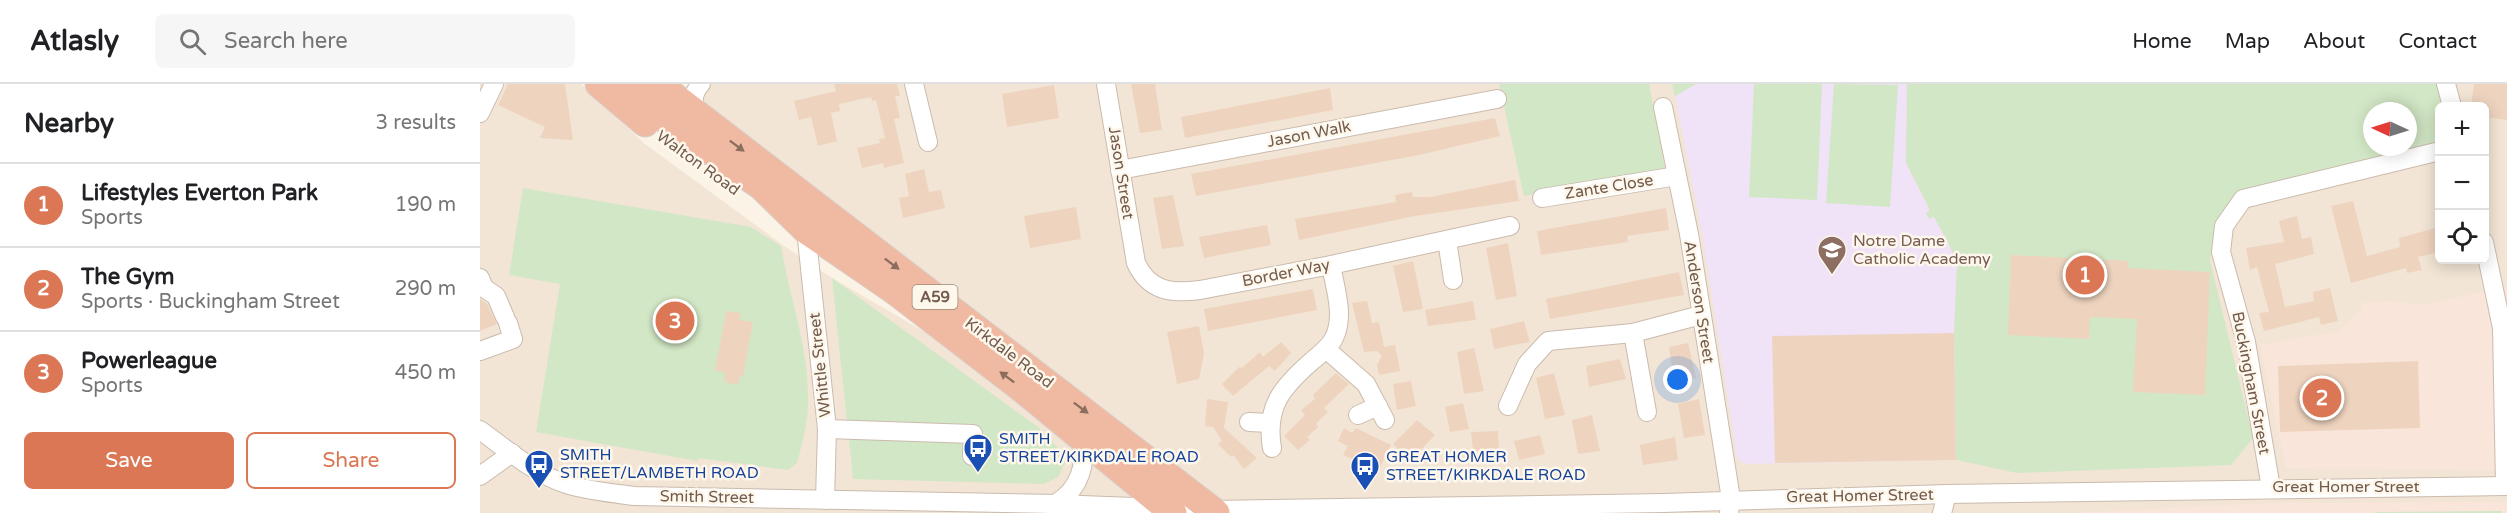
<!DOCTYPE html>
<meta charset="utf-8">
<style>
:root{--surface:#fff;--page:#f6f6f6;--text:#202124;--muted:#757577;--line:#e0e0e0;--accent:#db7754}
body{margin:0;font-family:"Varela Round",sans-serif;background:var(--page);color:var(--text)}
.controls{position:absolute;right:18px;top:18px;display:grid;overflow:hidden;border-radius:9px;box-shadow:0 3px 15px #0003}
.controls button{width:54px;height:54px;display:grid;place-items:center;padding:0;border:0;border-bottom:2px solid var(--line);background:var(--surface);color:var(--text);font:30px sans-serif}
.compass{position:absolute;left:1883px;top:18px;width:54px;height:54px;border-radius:50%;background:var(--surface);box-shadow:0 3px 15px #0003;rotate:274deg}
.you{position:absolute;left:1198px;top:296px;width:21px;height:21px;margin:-15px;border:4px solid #fff;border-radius:50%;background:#1a73e8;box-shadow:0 0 0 9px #1a73e833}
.badge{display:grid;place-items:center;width:39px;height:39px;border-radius:50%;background:var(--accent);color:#fff;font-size:20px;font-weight:700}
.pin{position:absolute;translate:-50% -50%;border:3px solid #fff;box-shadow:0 2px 6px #0006}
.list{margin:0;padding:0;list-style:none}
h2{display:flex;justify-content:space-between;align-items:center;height:78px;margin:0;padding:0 24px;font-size:26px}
h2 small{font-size:20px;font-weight:400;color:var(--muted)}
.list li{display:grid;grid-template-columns:39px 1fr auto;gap:18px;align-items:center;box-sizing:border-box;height:84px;padding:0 24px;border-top:2px solid var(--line)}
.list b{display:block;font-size:22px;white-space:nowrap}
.list p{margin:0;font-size:20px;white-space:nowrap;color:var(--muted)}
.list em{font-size:20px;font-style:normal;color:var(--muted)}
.actions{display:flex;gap:12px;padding:18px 24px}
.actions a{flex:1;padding:14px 0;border:2px solid var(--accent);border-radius:9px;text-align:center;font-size:21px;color:var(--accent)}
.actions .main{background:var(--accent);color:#fff}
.icon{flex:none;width:33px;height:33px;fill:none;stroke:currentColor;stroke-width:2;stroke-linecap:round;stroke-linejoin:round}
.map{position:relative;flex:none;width:2027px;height:429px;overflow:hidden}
header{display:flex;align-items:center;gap:36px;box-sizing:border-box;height:84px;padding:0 30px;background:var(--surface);border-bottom:2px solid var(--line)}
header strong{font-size:28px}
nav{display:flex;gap:33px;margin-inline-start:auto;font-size:21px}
.search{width:420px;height:54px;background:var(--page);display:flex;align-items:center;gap:15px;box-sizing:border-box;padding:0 21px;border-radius:9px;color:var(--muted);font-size:22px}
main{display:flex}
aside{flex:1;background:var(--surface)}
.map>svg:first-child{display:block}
</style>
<header>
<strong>Atlasly</strong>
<div class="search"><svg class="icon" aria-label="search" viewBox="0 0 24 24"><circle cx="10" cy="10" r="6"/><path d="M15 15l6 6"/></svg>Search here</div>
<nav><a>Home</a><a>Map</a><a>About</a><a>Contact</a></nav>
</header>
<main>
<aside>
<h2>Nearby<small>3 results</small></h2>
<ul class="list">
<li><span class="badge">1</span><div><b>Lifestyles Everton Park</b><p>Sports</p></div><em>190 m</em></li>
<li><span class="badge">2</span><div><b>The Gym</b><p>Sports · Buckingham Street</p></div><em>290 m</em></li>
<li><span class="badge">3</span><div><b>Powerleague</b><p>Sports</p></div><em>450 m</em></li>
</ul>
<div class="actions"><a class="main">Save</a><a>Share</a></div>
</aside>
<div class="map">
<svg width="2027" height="429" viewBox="0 0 2027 429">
<rect width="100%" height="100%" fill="#fbf3e6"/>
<!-- residential -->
<g fill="#f2e5d5" fill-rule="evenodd">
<path d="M0,0H101L165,60L304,162L352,194L541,304L693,429H0Z"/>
<path d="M210,0H2027V429H736L222,20ZM1960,22H2004V176H1960ZM1892,27H1928V63H1892Z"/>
</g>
<!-- commercial -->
<g fill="#fae5da">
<path d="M2027,202V386L1806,384L1780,261L1859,247L1880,227L1882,219L1910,217L1945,221Z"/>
<path d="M2027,418V429H1594L1791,419Z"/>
</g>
<!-- education -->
<path fill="#f0e2f7" d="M1216,0H1427L1426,79L1450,127L1446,129L1454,133L1468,158L1477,182L1474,249L1476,376L1271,380L1262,379L1257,374L1222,149L1195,12Z"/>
<!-- green -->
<g fill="#d2e7c5" fill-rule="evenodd">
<path d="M1019,0H1169L1185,85L1044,112Z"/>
<path d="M1192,0H1216L1195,12Z"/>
<path d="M1274,0H1342L1337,116L1269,113Z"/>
<path d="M1354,0L1418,1L1410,123L1346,119Z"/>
<path d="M1427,0H1962L1969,22H1960L1959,63L1760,114L1734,143L1730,177L1773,354L1751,381L1537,389L1476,376L1474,249L1477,182L1468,158L1454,133L1449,135L1446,129L1450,126L1426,79ZM1892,27H1928V63H1892Z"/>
<path d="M43,104L271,143L301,162C309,211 328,262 328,311C329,334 323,357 317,379L308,386L219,374L217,377L56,348L80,200L29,191Z"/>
<path d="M352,194L558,343L579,365L585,379L578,393L564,400L373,395Z"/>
<path d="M2022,427V429H1895V428Z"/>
</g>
<!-- building -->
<g fill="#eed4bf">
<path d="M28,0H85L93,56L60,54L65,43L18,21Z"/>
<path d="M354,0H417L420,12H415L420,34L414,35L424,79L404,84L403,79L382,84L377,64L400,59L399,55L405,54L396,16L392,17L391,13L359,20L360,27L351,29L357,57L338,62L331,33L319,36L314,17L356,7Z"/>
<path d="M651,0H675L682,46L660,49Z"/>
<path d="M1994,0H2027V36L2004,33V22H1991Z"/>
<path d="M574,1L579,34L527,43L522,10Z"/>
<path d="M850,4L853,26L705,54L701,33Z"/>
<path d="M1015,34L1020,52L939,71L716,112L711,90Z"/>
<path d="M444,85L449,108L461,106L465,124L423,134L419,114L429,112L425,90Z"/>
<path d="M1035,96L1039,117L935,132L819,156L815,135L916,118L915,111L932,108L933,113H950Z"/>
<path d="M693,111L704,162L682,165L673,114Z"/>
<path d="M1873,117L1887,172L1920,163L1919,154L1959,143V168L1938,173L1942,186L1927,189L1926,184L1871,199L1851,122Z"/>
<path d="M596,123L601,155L550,164L544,132Z"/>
<path d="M1186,124L1189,146L1147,152L1148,158L1061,171L1057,147Z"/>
<path d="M1817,132L1822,155L1831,153L1834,170L1795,180L1805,223L1834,217L1833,208L1850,204L1858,237L1841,241L1839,233L1784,247L1779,229L1789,228L1777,183L1770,186L1766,164L1804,158L1799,137Z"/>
<path d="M787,141L791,161L724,174L719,153Z"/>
<path d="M1028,159L1037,212L1016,216L1006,164Z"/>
<path d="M1531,171L1648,177V184L1730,188L1725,311L1653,308L1657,235L1610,233L1609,255L1528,251Z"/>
<path d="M933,177L943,225L923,228L913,182Z"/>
<path d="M1199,188L1204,211L1070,235L1066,215Z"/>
<path d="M833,205L837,226L728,247L724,225Z"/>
<path d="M0,215L7,220L17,240L0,247Z"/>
<path d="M887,217L892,239L899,238L904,263L915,261L920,287L899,291L897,281L902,272L897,267L884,268L872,219Z"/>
<path d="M993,217L996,236L948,242L945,226Z"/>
<path d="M246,227L261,229L260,236L273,238L263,292H260L258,301L244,298L245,288L235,287Z"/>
<path d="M1044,237L1050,258L1014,265L1010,245Z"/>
<path d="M719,242L724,270L719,295L697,300L687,248Z"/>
<path d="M1474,249L1476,376L1295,379L1292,252Z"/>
<path d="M801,258L811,269L795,287L789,282L753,312L742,300L759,283L762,284L780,268L783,273Z"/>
<path d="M1208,259L1216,294L1194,297L1189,263Z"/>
<path d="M994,264L1004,307L984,310L977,268Z"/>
<path d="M1140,275L1146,295L1109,303L1106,282Z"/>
<path d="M1938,277L1940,344L1800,348L1798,282Z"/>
<path d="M856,289L869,300L844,324L848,328L836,339L838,343L827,353L830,356L818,366L804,352L825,331L821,326L835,315L833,311Z"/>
<path d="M1074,289L1085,331L1065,335L1056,294Z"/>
<path d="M931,297L936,322L917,326L913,300Z"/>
<path d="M727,315L748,318L744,344L777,374L764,385L753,371L751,373L738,360L742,357L733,343L725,342Z"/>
<path d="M1219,315L1225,351L1204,354L1198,320Z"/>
<path d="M983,319L989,345L970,348L965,323Z"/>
<path d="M1112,331L1120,367L1098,370L1092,336Z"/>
<path d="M937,336L955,351L931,376L913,360Z"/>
<path d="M864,344L872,349L876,344L911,361L900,383L886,375L883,380L863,371L868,362L858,357Z"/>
<path d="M1018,347L1019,366L993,367L991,348Z"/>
<path d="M1060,351L1065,370L1039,376L1034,357Z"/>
<path d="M1195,353L1198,376L1163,381L1160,361Z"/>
</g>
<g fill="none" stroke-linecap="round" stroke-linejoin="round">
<!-- minor casing -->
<g stroke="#cbbbad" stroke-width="20">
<g id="minor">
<path d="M434,0L448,58"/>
<path d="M626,0L656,179C669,207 691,210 720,206L851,181L1030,142"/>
<path d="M1966,0L1972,22"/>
<path d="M1183,23L1209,150L1251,415L1249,429"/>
<path d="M0,29L14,0"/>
<path d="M218,33C213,21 211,10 221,0"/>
<path d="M640,86L1017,15"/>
<path d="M1062,114L1197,92"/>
<path d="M326,146L347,345L345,416"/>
<path d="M967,156L973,196"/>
<path d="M2004,158L2022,244L2025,402"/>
<path d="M0,194L4,204L16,212L25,233"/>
<path d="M1153,249L1167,328"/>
<path d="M846,265L886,300L905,336"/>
<path d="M0,267L33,255L28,239"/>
<path d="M1028,322L1047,280L1068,257L1153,249L1221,231"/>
<path d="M878,331L898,322"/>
<path d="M769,338L790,339"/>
<path d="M347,345L493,350L492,372"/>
<path d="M0,346C26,365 55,390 86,400C108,407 132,409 155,412L575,420L733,426L1184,419L1467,410L2027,402"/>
<path d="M792,364C785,323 802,303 832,277C839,271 850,263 854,254C865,232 855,204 851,181"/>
<path d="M0,392L32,369"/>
<path d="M1791,404L1766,258L1741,168L1744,142L1763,115L1960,67"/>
<path d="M575,424V420C599,406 610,378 598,352"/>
<path d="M1462,429L1467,410"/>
</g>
</g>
<!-- highway casing -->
<g stroke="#d8d1cd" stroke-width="29">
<g id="highway">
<path d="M119,0L165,39"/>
<path d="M149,0L183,34L281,102L326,146L415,207L541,304L693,429"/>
<path d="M178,0L736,429"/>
</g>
</g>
<!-- minor -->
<use href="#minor" stroke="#fff" stroke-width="18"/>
<!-- highway -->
<use href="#highway" stroke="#f0b9a1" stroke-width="27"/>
</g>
<!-- one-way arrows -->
<defs><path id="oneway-solid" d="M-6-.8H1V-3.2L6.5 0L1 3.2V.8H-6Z" transform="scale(1.5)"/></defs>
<g fill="#8b6e5e">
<use href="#oneway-solid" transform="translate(257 62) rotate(37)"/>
<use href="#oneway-solid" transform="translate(412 180) rotate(37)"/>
<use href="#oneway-solid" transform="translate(527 293) rotate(-143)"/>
<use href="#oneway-solid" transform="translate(601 324) rotate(37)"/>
</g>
<!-- icons -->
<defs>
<g id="school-pin" transform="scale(1.5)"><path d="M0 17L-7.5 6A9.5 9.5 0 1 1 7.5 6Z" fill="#8d6e63" stroke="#fef7ec"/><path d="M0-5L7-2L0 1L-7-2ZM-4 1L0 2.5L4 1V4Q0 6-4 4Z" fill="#fff"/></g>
<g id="bus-pin" transform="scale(1.5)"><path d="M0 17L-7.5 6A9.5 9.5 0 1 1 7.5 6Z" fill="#1a4fb4" stroke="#fef7ec"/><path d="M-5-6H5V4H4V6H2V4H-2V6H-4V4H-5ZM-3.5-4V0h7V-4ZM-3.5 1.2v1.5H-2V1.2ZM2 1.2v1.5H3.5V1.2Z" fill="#fff"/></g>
</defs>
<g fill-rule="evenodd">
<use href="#school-pin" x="1352" y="166"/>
<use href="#bus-pin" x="498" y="364"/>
<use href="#bus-pin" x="59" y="380"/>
<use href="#bus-pin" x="885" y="382"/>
</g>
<g text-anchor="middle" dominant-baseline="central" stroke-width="5" stroke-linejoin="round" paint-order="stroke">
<!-- shield labels -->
<rect fill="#fef7ec" stroke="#9c8a7d" stroke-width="1.5" x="432.5" y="201" width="45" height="24" rx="4.5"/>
<g font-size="15" font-weight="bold" fill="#725b4d">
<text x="455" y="213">A59</text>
</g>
<!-- street labels -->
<g font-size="16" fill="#725b4d" stroke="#fef7ec">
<text transform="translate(829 50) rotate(-11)">Jason Walk</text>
<text transform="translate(218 79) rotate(36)">Walton Road</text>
<text transform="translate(641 89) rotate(81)">Jason Street</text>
<text transform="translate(1129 103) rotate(-9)">Zante Close</text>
<text transform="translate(806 189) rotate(-11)">Border Way</text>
<text transform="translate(1219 218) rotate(81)">Anderson Street</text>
<text transform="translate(529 269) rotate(37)">Kirkdale Road</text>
<text transform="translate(340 281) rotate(-96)">Whittle Street</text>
<text transform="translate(1771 299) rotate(79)">Buckingham Street</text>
<text x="1866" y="403">Great Homer Street</text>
<text transform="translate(1380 412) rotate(-1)">Great Homer Street</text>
<text transform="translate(227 413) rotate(1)">Smith Street</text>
</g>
<!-- education labels -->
<g font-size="16" fill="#785e54" stroke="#fef7ec" text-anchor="start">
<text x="1373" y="157">Notre Dame<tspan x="1373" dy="18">Catholic Academy</tspan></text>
</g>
<!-- transit labels -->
<g font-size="16" fill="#164399" stroke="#fef7ec" text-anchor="start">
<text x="519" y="355">SMITH<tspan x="519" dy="18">STREET/KIRKDALE ROAD</tspan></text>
<text x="80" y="371">SMITH<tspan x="80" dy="18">STREET/LAMBETH ROAD</tspan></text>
<text x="906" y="373">GREAT HOMER<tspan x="906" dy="18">STREET/KIRKDALE ROAD</tspan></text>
</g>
</g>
</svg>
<div class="controls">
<button>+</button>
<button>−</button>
<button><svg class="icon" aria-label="locate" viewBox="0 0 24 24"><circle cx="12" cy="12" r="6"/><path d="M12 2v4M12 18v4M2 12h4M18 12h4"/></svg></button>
</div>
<svg class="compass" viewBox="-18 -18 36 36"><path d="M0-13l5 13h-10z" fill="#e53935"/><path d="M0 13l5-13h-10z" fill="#757577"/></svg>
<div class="you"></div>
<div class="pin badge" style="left:1605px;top:191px">1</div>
<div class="pin badge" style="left:1842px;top:314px">2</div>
<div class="pin badge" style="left:195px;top:237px">3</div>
</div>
</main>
